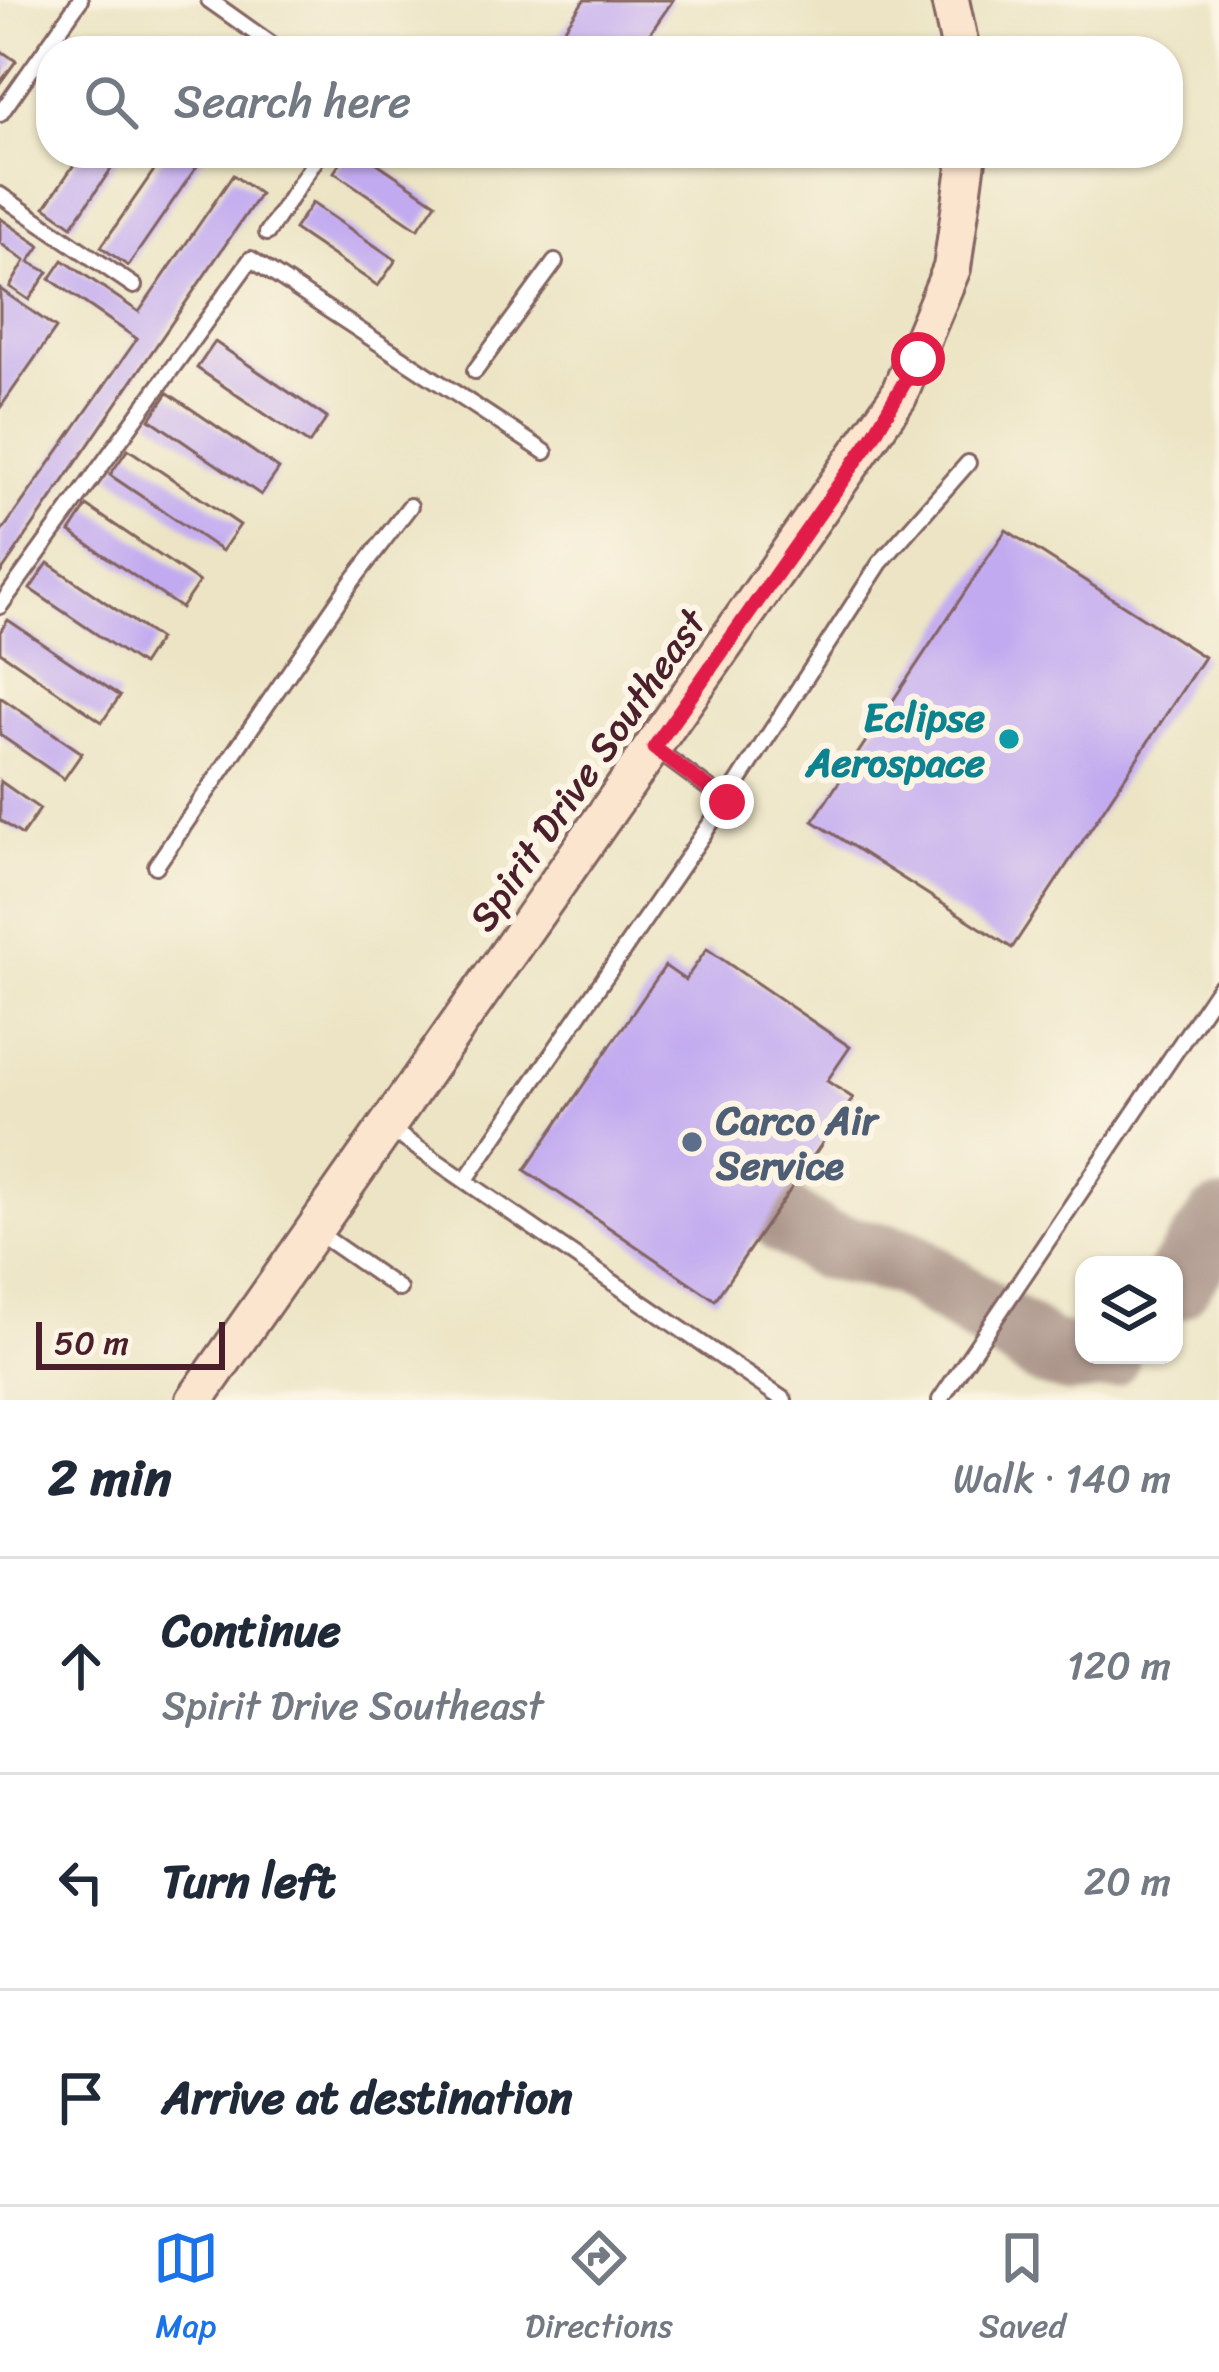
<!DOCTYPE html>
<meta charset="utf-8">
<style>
:root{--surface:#fff;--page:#f2f2f3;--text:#1f2937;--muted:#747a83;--line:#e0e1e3;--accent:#1a73e8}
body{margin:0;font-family:Sriracha,sans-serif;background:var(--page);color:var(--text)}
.controls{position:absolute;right:36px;bottom:36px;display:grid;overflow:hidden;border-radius:24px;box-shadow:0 3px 9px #0004}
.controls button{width:108px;height:108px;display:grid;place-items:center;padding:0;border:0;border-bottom:3px solid var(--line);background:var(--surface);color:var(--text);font:60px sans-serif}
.scale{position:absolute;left:36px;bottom:30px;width:189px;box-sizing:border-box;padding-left:12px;border:6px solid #4a1f2b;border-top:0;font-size:33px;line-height:42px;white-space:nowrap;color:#4a1f2b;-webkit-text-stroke:9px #fcf5e5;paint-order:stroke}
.stop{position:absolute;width:36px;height:36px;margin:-27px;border:9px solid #e11d48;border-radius:50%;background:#fff}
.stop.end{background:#e11d48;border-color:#fff;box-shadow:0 3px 12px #0008}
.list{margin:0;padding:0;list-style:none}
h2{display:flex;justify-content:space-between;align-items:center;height:156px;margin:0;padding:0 48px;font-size:51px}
h2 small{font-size:39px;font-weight:400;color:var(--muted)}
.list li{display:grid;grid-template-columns:78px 1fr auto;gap:36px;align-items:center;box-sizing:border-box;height:216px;padding:0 48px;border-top:3px solid var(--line)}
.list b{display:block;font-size:45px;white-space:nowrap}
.list p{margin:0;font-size:39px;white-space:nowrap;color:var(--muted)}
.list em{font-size:39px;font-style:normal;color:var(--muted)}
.icon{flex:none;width:66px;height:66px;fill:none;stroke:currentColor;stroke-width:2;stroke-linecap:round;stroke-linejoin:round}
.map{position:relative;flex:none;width:1219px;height:1400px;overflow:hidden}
.search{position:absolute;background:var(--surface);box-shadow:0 3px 9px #0004;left:36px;right:36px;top:36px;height:132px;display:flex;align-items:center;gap:30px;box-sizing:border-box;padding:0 42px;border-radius:48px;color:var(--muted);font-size:45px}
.sheet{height:804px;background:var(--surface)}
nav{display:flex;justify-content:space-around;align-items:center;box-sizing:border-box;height:168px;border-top:3px solid var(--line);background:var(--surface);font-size:33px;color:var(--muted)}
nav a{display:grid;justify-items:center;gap:6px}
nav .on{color:var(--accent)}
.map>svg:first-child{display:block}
</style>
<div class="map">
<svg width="1219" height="1400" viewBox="0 0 1219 1400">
<rect width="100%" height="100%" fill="#fcf5e5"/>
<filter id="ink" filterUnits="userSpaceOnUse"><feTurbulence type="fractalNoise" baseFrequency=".00833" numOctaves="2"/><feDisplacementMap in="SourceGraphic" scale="24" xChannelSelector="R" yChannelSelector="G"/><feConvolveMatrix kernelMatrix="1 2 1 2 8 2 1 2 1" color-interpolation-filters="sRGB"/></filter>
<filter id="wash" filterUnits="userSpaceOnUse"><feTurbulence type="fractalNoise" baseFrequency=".004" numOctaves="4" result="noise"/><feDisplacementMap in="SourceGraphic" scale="48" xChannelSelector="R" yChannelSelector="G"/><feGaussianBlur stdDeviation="2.7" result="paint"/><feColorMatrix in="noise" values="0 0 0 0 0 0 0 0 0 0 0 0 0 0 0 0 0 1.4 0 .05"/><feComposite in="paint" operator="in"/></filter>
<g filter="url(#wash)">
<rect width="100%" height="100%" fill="#ece4c4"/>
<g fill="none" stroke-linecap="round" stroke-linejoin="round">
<!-- taxiway -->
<g stroke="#9b8278" stroke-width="69">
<path d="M788,1222L824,1245L904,1262L1046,1353L1070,1359L1106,1355"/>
<path d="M1174,1286L1219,1223"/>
</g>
</g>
<g id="blocks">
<!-- building -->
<g fill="#c2aaf0">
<path d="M584,0H673L638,51H564L554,44Z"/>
<path d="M0,50L16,61L0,83Z"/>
<path d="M82,153H122L72,226L45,207Z"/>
<path d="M166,153H206L128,266L101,247Z"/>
<path d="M347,153H362L436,203L418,229L334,172Z"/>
<path d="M233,175L260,194L0,574V534L137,339L50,279L63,260L139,312Z"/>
<path d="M312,203L396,260L378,286L294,229Z"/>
<path d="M0,218L40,246L29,262L48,272L29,300L10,287L25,261L0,243Z"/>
<path d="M0,289L56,328L0,408Z"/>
<path d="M215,342L327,418L309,444L197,368Z"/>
<path d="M168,393L279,469L261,495L150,419Z"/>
<path d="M128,449L240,525L222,551L110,475Z"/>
<path d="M87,506L199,582L181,608L70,532Z"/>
<path d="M1006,530L1204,657L1012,948L813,821Z"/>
<path d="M48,563L159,639L142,665L30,589Z"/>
<path d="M8,620L120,696L102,722L0,652V632Z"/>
<path d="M0,697L82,753L64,779L0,735Z"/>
<path d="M0,781L40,809L22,835L0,820Z"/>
<path d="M707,949L850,1047L827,1081L853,1098L715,1300L525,1170L665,966L685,980Z"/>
</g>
</g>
</g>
<g filter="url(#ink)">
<use href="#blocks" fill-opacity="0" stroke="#836461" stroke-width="3"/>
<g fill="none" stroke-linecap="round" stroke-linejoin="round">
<!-- lane casing -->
<g stroke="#836461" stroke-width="20">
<g id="lane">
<path d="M209,0L281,51"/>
<path d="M0,114L80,0"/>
<path d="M0,195L134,286"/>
<path d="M267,233L320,153"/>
<path d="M475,371L555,262"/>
<path d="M0,606L251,259L545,452"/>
<path d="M654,748L726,801"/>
<path d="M156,866L350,584L410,506"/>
<path d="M387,1127L784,1400"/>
<path d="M467,1178L726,801L880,563L968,463"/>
<path d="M314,1230L399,1289"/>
<path d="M940,1400L1219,987"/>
</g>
</g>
<!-- secondary casing -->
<g stroke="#836461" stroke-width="42">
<g id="secondary">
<path d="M950,0L961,51"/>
<path d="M195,1400L898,397L952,268L968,153"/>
</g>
</g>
<!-- lane -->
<use href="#lane" stroke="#fff" stroke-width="14"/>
<!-- secondary -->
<use href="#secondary" stroke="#fbe5cf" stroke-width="36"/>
</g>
</g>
<g fill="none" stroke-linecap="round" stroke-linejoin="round" filter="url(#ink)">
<!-- route -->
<path stroke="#e11d48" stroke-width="15" d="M727,802L654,748L872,438L918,359"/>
</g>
<!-- markers -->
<circle fill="#0f9aa8" stroke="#fcf5e5" stroke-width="4.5" cx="1009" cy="739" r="12"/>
<circle fill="#5c6f8a" stroke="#fcf5e5" stroke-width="4.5" cx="692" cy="1142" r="12"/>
<g text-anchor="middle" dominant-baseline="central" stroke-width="12" stroke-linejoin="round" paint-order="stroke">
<!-- culture labels -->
<g font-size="39" font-weight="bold" fill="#0d838f" stroke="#fcf5e5" text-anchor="end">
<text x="985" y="717">Eclipse<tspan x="985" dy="45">Aerospace</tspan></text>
</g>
<!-- street labels -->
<g font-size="39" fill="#4a1f2b" stroke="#fcf5e5">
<text transform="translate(587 770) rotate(-55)">Spirit Drive Southeast</text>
</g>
<!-- service labels -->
<g font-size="39" font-weight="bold" fill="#4e5e75" stroke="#fcf5e5" text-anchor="start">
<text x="716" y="1120">Carco Air<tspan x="716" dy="45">Service</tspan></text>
</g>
</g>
</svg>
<div class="controls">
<button><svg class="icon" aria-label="layers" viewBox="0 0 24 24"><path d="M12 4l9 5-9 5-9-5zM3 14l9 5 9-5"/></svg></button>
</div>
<div class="scale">50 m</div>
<div class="stop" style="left:918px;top:359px"></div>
<div class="stop end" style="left:727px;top:802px"></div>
<div class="search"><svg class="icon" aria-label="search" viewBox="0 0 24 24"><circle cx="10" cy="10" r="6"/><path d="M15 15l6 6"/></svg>Search here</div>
</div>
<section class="sheet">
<h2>2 min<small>Walk · 140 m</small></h2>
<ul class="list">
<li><svg class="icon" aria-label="ahead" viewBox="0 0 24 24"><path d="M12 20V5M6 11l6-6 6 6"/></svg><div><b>Continue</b><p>Spirit Drive Southeast</p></div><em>120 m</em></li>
<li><svg class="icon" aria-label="left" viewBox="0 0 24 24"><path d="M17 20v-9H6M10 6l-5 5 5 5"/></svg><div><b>Turn left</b></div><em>20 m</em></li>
<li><svg class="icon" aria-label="arrive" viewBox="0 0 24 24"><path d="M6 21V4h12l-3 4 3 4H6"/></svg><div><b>Arrive at destination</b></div></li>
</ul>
</section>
<nav>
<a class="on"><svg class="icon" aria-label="map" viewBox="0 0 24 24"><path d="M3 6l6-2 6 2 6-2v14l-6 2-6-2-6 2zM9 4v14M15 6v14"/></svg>Map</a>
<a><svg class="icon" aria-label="directions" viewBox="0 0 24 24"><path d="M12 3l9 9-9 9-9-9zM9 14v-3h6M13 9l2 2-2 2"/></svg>Directions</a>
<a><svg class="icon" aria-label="saved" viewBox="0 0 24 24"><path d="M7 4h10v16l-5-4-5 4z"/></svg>Saved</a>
</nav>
